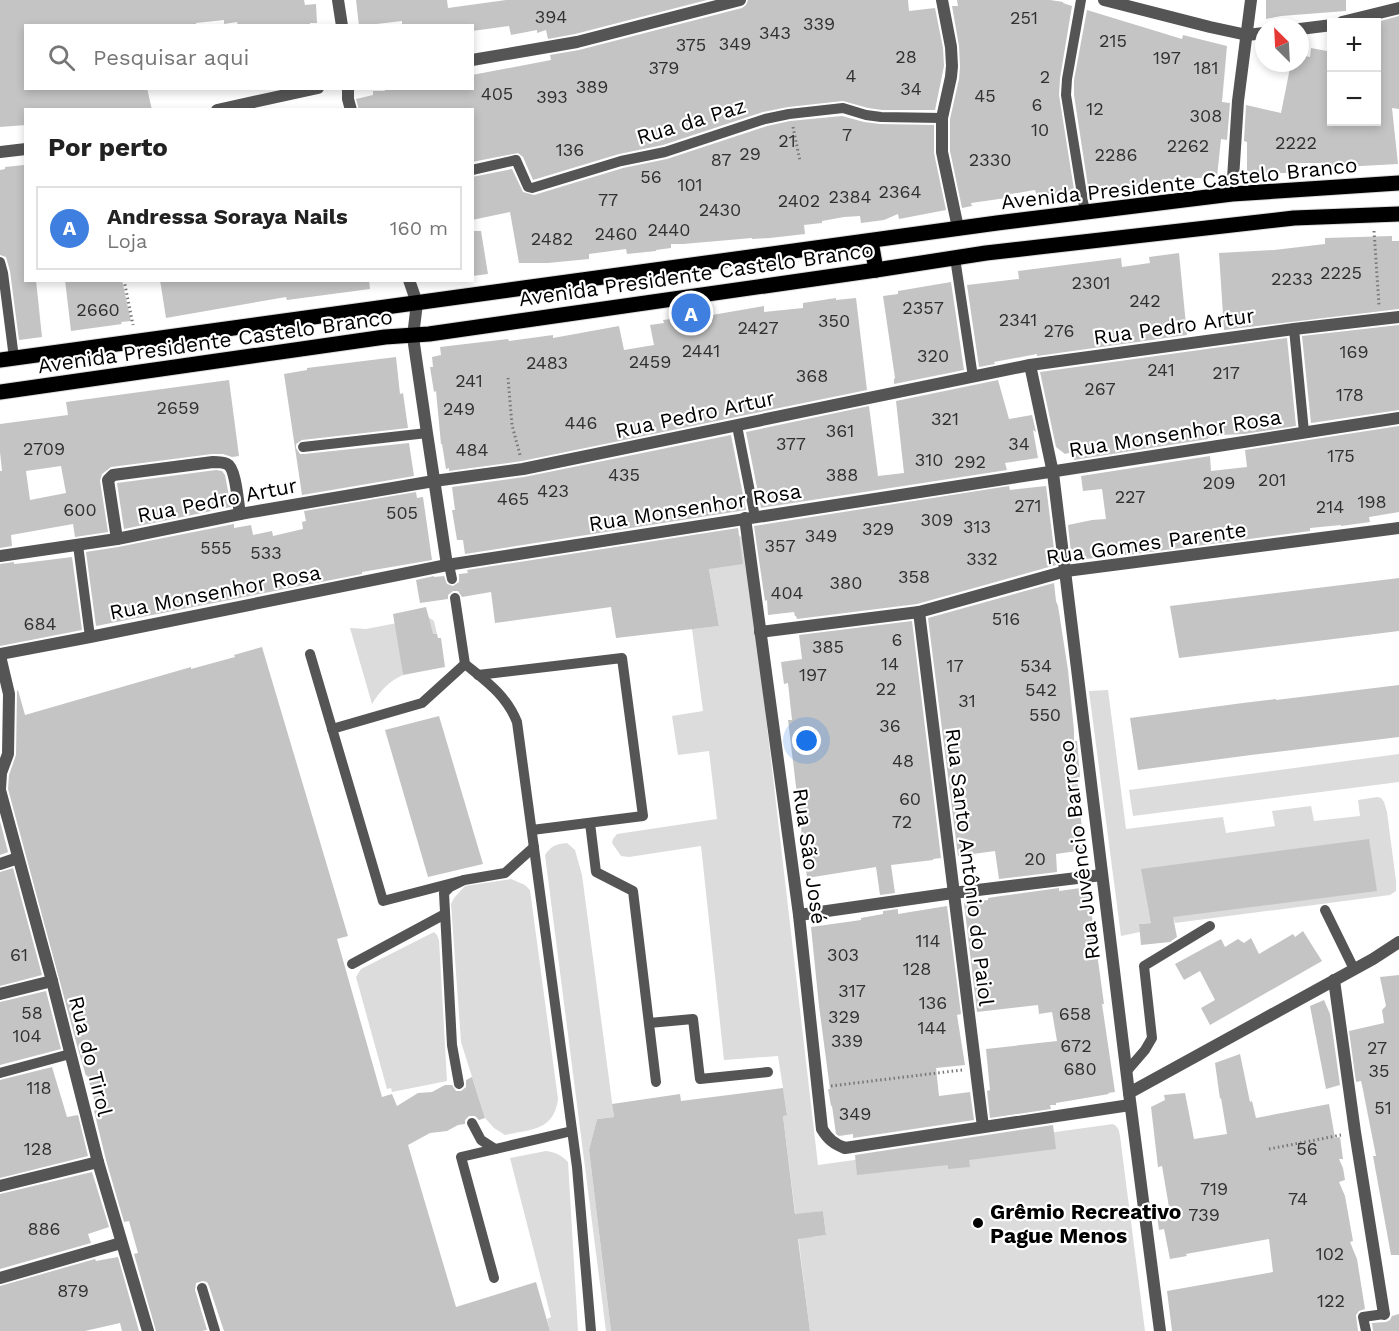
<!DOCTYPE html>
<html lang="pt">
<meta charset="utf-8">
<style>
:root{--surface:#fff;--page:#f6f6f6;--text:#222;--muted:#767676;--line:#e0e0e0;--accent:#b45309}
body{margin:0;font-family:"Work Sans",sans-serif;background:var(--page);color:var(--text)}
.controls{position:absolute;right:18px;top:18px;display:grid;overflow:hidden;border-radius:0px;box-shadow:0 3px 9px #0003}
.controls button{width:54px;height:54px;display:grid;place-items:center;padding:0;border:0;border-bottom:2px solid var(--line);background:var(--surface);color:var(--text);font:30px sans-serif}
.compass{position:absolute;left:1255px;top:18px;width:54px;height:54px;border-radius:50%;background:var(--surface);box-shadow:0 3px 9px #0003;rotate:336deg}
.you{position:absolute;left:807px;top:741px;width:21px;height:21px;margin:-15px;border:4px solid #fff;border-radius:50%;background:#1a73e8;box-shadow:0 0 0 9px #1a73e833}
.badge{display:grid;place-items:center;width:39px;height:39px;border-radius:50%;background:var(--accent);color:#fff;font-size:20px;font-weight:700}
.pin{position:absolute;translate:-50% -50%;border:3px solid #fff;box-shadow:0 2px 6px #0006}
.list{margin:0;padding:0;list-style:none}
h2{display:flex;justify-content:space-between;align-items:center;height:78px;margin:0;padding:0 24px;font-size:26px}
h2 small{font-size:20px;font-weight:400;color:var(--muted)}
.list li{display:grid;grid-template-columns:39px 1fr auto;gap:18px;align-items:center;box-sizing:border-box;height:84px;margin:0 12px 12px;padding:0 12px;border:2px solid var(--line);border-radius:0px}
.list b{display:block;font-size:22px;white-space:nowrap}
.list p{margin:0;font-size:20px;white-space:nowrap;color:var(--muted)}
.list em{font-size:20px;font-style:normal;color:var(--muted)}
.icon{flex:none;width:33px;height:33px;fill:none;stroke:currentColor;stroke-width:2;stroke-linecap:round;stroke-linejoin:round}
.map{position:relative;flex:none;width:1399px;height:1331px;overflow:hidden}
.search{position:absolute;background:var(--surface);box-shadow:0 3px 9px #0003;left:24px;top:24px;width:450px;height:66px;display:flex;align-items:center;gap:15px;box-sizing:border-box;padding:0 21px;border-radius:0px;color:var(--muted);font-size:22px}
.panel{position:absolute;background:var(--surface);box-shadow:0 3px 9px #0003;left:24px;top:108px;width:450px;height:174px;border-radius:0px}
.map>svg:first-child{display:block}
</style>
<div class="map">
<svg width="1399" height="1331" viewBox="0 0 1399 1331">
<rect width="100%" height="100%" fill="#fff"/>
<!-- green -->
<g fill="#dcdcdc" fill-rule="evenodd">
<path d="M738,535L743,538L746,545L818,1165L1113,1124C1119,1127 1119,1131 1120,1136L1145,1331H810L783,1116L787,1114L778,1056L724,1060L701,846L629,857L621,856L612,843L613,839L617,834L717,819L709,751L678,755L672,716L703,711L692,629L719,626L709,569ZM823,1211L826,1235L813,1237L809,1213Z"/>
<path d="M428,617L434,621L437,634L398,641L403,675C389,681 380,691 372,704L350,628L366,629Z"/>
<path d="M1108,690L1126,829L1223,817L1226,833L1275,826L1272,811L1311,806L1314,821L1360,816L1358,800L1377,797L1381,798L1384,802L1387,812L1396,881V891L1390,895L1175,923L1174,920L1139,924L1140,932L1121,936L1089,691Z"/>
<path d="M1399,754V782L1133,816L1129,790Z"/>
<path d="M567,843L575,850L582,875L614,1117L597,1119L589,1150L611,1331H606L545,855C551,846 556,844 567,843Z"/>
<path d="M511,879L525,885L530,890L558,1099C554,1131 531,1129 505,1135L494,1128L485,1118L461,1042L451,904L454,898L465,886Z"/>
<path d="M434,932L437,935L439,940L447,1081L392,1092L391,1088L387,1089L356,977L361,969Z"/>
<path d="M546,1151C555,1152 561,1155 568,1162L578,1331H550L547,1319L551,1317L510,1158Z"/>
</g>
<!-- building -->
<g fill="#c4c4c4" fill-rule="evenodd">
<path d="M0,0H304L305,5L316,4L317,23H310V26H238L237,22L224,24V20L196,23V26H26V88H147L152,110H26V125L0,127Z"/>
<path d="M356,0H447L448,8L506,0H707L575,34L548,39L546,30L537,33V30L511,35L509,26L472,31V26H402V21L359,26Z"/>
<path d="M748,0H908L909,11L935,8L943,48L944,66L935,110H882L868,108L843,101L788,107L763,112L663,145L619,154L533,180L523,157L518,153L472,162V110H359L356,99L373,95V91H385L384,88H472V75L551,60L550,55L579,50L742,8L746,5Z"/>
<path d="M957,0H1050L1063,2V3L1072,6L1060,78L1059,95L1075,196L1038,200L1035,190L1005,195L1006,198L971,203L972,206L962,208L950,151V119L959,79L960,67L959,46L952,6H958Z"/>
<path d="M1266,0H1346V11L1281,16L1266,19Z"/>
<path d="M1087,10L1182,39L1183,35L1227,46L1222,102L1230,103L1227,140L1221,139L1217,177L1179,179V182L1089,193L1074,95V80Z"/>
<path d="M1399,16V109L1392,108L1398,164L1323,168V167H1321V163H1303L1289,164V173H1263V176H1253L1247,172V142L1244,141L1246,105L1281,113L1291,63H1300V55L1310,57L1311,48L1332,52V122H1377V22Z"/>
<path d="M842,116L864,122L880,124L934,125V153L946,210L899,219L898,214L884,220L861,223L860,216L844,217L822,221V223L804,225L805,234L770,238L752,239V238L683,244H671V248L656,250V251L627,254L626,249L589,254V259L548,263H519L510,212L472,220V177L512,169L523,192L534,195L623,168L667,159L767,126L790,121Z"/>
<path d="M24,165L26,173V280H36L42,337L19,340L10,271L6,257L0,255V170L5,169V167Z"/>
<path d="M472,231H481L488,274L472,276Z"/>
<path d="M1392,236V241H1399V309L1224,330L1219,253L1274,250L1325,244V238Z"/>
<path d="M1179,253L1187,335L1037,356V354L994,362L995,364L979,367L967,285L1019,279L1018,271L1121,258L1122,267L1150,263L1149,257Z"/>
<path d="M65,280H122L131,321L121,322L122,324L71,331Z"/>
<path d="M160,280H369L370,289L287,300L286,297L166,318Z"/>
<path d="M951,282L964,370L894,384V379L895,378L883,296L898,294V291Z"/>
<path d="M836,298V300L856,298L867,390L522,461L449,471V468L446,469L442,444H441L436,391L434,392L430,367H433L432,357L441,355L440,347L508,339L509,341L553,335V338L619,326L624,350L654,345L650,325L664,323L663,320L688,317L689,319L764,306V312L803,308V303Z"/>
<path d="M1399,325V410L1311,423L1302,336Z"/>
<path d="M1287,338L1296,426L1244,434L1221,435L1208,438V439L1074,460L1072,452L1065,454L1056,447L1040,372Z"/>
<path d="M396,357L400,394L403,393L408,428L302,440L296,444V448L300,454H304L409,443L414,476L302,495L284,374L307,370V368Z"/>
<path d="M229,380L239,456L232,457L223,454H212L111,467L102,474L100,481L108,532L75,537L73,524L11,535L12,546L0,548V471H2L0,452V424L68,415L66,402ZM61,466L66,493L30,500L26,471Z"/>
<path d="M998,380L1009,419L1032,415L1036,432L1033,430L1038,458L1005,463L1007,470L761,508L746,432L869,406L878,476L904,473L896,401Z"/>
<path d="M1399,426V512L1369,517L1370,522L1341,526V525L1310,528V531L1135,554L1085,559V560L1072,562L1068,525L1092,520L1106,519L1102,489L1083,491L1081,476L1210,456L1211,471L1247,467L1245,450Z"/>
<path d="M731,435L746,510L465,554L463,540H457L452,510H455L452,487L524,477Z"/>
<path d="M216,470L222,471L225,475L231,507L124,529L117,483Z"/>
<path d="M1009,486L1010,490L1046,486L1056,565L917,604L797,619L796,616H795L794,612L768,615L767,600L765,601L754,526Z"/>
<path d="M416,492L417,498L423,497L432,560L362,572V574L96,626L86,552L118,547L234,524V528L251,525L253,535L272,531L273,536L303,529L302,522L306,521L304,511Z"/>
<path d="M738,528L743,564L709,569L719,626L616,638L611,607L495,623L491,592L462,597L458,591H453L448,595V599L420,603L416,580L434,576V577L444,576L447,584L453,586L459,582V574L468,573L467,570Z"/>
<path d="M72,557L82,630L0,646V564L14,562V564L24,563Z"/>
<path d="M1399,578V631L1179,658L1170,606Z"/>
<path d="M1054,583L1056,601L1058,606L1068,670L1074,730V741H1077L1080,777H1077L1084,850L1056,854L1057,872L999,879L995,851L958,856L928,618Z"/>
<path d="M426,607L433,634H437L438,638H441L445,667L403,675L393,614Z"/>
<path d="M912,621L941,858L933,859V860L891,865L895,893L880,895L876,867L807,878L788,720H792L788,683L784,684L781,662L802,659L799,635Z"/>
<path d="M262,647L348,936L337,939L382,1097L392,1094L397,1106L418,1093L432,1092L445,1085H452L456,1091H461L466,1087V1080L472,1077L485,1118L479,1120L475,1116H469L465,1120V1124L458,1125L447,1131L430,1133L408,1145L456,1307L536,1282L550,1331H224L209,1286L207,1282L203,1281L196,1283L195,1290L207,1330L202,1331H156L134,1254L138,1253L129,1221L124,1222L106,1160L94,1111L97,1109L87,1075L86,1076L78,1049L8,789L9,775L16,755L17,691L18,690L25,715L191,667V669L235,657L234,655Z"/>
<path d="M1399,685V737L1251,755L1138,770L1130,718L1243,703L1276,699V700Z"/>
<path d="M439,716L483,864L428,877L385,730Z"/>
<path d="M0,821L8,852L0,855Z"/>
<path d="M1369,839L1377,891L1173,917L1177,937L1170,942L1141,945L1139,924L1151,923L1141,869Z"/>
<path d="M13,868L42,975L0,986V872Z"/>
<path d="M1088,887L1104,1004H1102L1115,1092L1108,1093L1109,1094L1056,1103V1105H1050L1051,1109L990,1118L987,1091L990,1090L986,1049L1057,1041L1052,1012L1039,1014L1038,1005L977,1012L964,903L988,900V898L1001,896L1059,888V891Z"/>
<path d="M947,906L961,1014L957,1015L965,1065L936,1068L939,1096L970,1092L974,1120L853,1138V1134L839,1136L836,1134L832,1106H831L828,1089H830L819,1006L811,927L861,920V918L883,914V911L898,909V914Z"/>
<path d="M1303,931L1322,961L1210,1025L1201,1008L1215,1000L1200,971L1184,980L1175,964L1221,939L1225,947L1238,939L1244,943L1251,938L1259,954L1293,934L1295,937Z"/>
<path d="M1399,975V1255H1391L1373,1156H1376L1362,1085L1361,1081L1356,1082L1349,1031L1384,1023L1382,1010L1386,1006L1380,977Z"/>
<path d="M46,991L61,1049L0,1065V1002Z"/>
<path d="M1324,1000L1330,1014L1340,1085L1326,1089L1310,1006Z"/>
<path d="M1240,1054L1250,1102L1252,1101L1256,1118L1329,1104L1335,1138L1340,1137L1343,1159H1339L1343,1168L1345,1180L1339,1182L1345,1196L1353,1241L1350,1242L1357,1259L1365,1309L1359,1311L1356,1315L1358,1331H1172L1167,1291L1273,1272L1269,1239L1186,1254L1187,1256L1170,1259L1164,1229L1159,1230L1157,1215L1170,1213L1162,1166L1158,1167L1151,1107L1165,1100L1164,1095L1185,1093L1194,1139L1227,1134L1221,1098L1220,1099L1215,1063Z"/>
<path d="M52,1067L67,1117L78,1115L88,1156L0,1178V1080Z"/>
<path d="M783,1088L787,1115L783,1116L795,1214L823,1211L826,1235L798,1239L810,1331H611L589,1150L597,1119L614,1117L612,1104L680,1094L681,1101Z"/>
<path d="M1053,1125L1056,1149L969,1160L970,1167L948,1169V1165L857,1175L855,1155Z"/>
<path d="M92,1172L109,1227L88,1234L91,1243L0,1269V1194Z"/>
<path d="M118,1257L139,1331H122L120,1323L85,1331H0V1286L95,1259L96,1261Z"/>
<path d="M1399,1314V1331H1373L1372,1323L1386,1322L1390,1320L1392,1316Z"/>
</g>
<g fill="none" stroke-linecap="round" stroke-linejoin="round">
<!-- primary casing -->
<g stroke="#dbdbdb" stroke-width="17">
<g id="primary">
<path d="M871,241L876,270"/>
<path d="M0,360L997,223L1232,194L1399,183"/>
<path d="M0,392L385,337L429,334L876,270L986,253L1294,218L1399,214"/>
</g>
</g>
<!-- path -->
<g stroke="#777" stroke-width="3" stroke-dasharray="1.5 3" stroke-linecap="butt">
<path d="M793,127L800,161"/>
<path d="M1374,231L1379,305"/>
<path d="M124,280L133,325"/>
<path d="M508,378L512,425L520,455"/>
<path d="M831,1086L962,1070"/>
<path d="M1269,1149L1341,1135"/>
</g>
<!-- lane -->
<g stroke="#555" stroke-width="10">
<path d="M1081,0L1067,79L1066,95L1085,213"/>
<path d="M472,170L516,160L528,187L532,188L621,161L665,152L765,119L789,114L843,108L866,115L881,117L942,118"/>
<path d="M955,258L973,377"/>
<path d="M0,262L3,273L14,358"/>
<path d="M1294,329L1304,432"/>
<path d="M737,426L755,517"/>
<path d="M303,447L427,433"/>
<path d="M78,545L90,637"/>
<path d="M449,565L452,579"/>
<path d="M455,598L465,664C487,682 506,695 517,722L577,1167L591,1331"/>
<path d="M310,654L383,901L464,880"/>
<path d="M478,675L622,658L643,816L532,830"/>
<path d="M332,729L422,703L465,664"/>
<path d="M590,823L596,872L633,891L656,1082"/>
<path d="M1325,910L1354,969"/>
<path d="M352,964L445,914"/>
<path d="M649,1023L693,1019L700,1079L768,1072"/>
<path d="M1126,1072L1145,1050L1152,1038L1144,966L1210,926"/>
<path d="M0,1073L70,1054"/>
<path d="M459,1084L452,1045L444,893L450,887L464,880L505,873L534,847"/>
<path d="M472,1123L481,1140L495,1149"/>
<path d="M494,1278L461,1157L572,1131"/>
<path d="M202,1288L215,1331"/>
<path d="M1366,1331L1363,1317L1384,1314"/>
</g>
<!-- street -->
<g stroke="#555" stroke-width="12">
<path d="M338,0L342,26"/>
<path d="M942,0L951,47L952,66L951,77L942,118V152L958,228"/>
<path d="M1104,0L1210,27L1247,35L1264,33"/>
<path d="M1342,22L1399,8"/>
<path d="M1300,29L1332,25"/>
<path d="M472,60L577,42L740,0"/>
<path d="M348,88V99L351,110"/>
<path d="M217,110L318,88"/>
<path d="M0,152L26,149"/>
<path d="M1232,194L1238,101L1251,0"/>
<path d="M409,280L417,303L413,336L414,344L427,433L447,565"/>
<path d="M1030,365L1053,473L1129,1093L1160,1331"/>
<path d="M745,518L799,915L822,1129C828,1139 834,1144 845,1148L1130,1105"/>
<path d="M117,539L108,480L113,475L213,462C217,462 223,462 227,464C236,468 238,504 240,514"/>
<path d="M0,556L117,539L240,514L434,481L523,469L1030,365L1294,329L1399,317"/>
<path d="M919,612L983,1127"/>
<path d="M760,632L919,612L1066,571L1399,528"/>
<path d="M0,654L90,637L447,565L1399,418"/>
<path d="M0,656L9,694L8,754L1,773L0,789"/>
<path d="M0,790L52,981L98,1162L148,1331"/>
<path d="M0,864L18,858"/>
<path d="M799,915L953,893L1102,875"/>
<path d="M1334,980L1355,1132L1384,1314"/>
<path d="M0,994L52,981"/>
<path d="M1129,1093L1373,959L1399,942"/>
<path d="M0,1186L98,1162"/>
<path d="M0,1278L121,1243"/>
</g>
<!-- primary -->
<use href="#primary" stroke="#000" stroke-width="15"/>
</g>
<!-- markers -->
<circle fill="#000" stroke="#fff" stroke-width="2" cx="978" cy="1223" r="6"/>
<g text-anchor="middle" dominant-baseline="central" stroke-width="4.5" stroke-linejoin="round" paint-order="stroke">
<!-- number labels -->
<g font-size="18" fill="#313131">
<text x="551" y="16">394</text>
<text x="1024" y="17">251</text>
<text x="819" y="23">339</text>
<text x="775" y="32">343</text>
<text x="1113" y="40">215</text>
<text x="735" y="43">349</text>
<text x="691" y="44">375</text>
<text x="906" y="56">28</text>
<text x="1167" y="57">197</text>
<text x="664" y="67">379</text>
<text x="1206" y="67">181</text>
<text x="851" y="75">4</text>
<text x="1045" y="76">2</text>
<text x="592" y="86">389</text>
<text x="911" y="88">34</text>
<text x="497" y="93">405</text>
<text x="985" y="95">45</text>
<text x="552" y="96">393</text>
<text x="1037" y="104">6</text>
<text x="1095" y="108">12</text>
<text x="1206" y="115">308</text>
<text x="1040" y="129">10</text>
<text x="847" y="134">7</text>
<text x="787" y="140">21</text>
<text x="1296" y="142">2222</text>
<text x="1188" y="145">2262</text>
<text x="570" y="149">136</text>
<text x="750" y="153">29</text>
<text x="1116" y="154">2286</text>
<text x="721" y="159">87</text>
<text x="990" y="159">2330</text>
<text x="651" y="176">56</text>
<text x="690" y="184">101</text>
<text x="900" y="191">2364</text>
<text x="850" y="196">2384</text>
<text x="608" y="199">77</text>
<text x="799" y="200">2402</text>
<text x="720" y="209">2430</text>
<text x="669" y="229">2440</text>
<text x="616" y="233">2460</text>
<text x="552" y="238">2482</text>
<text x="1341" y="272">2225</text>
<text x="1292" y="278">2233</text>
<text x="1091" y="282">2301</text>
<text x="1145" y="300">242</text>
<text x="923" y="307">2357</text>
<text x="98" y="309">2660</text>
<text x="1018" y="319">2341</text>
<text x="834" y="320">350</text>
<text x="758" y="327">2427</text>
<text x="1059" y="330">276</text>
<text x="701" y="350">2441</text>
<text x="1354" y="351">169</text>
<text x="933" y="355">320</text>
<text x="650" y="361">2459</text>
<text x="547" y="362">2483</text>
<text x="1161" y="369">241</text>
<text x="1226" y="372">217</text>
<text x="812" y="375">368</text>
<text x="469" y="380">241</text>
<text x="1100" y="388">267</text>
<text x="1350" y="394">178</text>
<text x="178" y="407">2659</text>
<text x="459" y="408">249</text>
<text x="945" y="418">321</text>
<text x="581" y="422">446</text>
<text x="840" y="430">361</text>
<text x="791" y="443">377</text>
<text x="1019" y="443">34</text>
<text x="44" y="448">2709</text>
<text x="472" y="449">484</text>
<text x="1341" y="455">175</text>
<text x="929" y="459">310</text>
<text x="970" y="461">292</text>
<text x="624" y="474">435</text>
<text x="842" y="474">388</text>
<text x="1272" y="479">201</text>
<text x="1219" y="482">209</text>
<text x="553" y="490">423</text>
<text x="1130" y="496">227</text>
<text x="513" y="498">465</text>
<text x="1372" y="501">198</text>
<text x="1028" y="505">271</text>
<text x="1330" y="506">214</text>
<text x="80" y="509">600</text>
<text x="402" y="512">505</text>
<text x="937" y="519">309</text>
<text x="977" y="526">313</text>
<text x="878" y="528">329</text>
<text x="821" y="535">349</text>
<text x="780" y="545">357</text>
<text x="216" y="547">555</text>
<text x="266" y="552">533</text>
<text x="982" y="558">332</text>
<text x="914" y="576">358</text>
<text x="846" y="582">380</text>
<text x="787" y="592">404</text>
<text x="1006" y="618">516</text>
<text x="40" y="623">684</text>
<text x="897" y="639">6</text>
<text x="828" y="646">385</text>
<text x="890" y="663">14</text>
<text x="955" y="665">17</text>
<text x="1036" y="665">534</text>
<text x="813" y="674">197</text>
<text x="886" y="688">22</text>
<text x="1041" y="689">542</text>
<text x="967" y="700">31</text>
<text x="1045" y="714">550</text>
<text x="890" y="725">36</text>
<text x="903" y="760">48</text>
<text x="910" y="798">60</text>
<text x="902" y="821">72</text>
<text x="1035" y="858">20</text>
<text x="928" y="940">114</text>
<text x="19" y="954">61</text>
<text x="843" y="954">303</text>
<text x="917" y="968">128</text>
<text x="852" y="990">317</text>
<text x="933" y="1002">136</text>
<text x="32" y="1012">58</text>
<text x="1075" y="1013">658</text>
<text x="844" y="1016">329</text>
<text x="932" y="1027">144</text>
<text x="27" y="1035">104</text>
<text x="847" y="1040">339</text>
<text x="1076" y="1045">672</text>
<text x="1377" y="1047">27</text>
<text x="1080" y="1068">680</text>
<text x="1379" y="1070">35</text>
<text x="39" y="1087">118</text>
<text x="1383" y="1107">51</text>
<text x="855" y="1113">349</text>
<text x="38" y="1148">128</text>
<text x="1307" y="1148">56</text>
<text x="1214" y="1188">719</text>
<text x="1298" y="1198">74</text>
<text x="1204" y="1214">739</text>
<text x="44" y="1228">886</text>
<text x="1330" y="1253">102</text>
<text x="73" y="1290">879</text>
<text x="1331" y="1300">122</text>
</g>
<!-- street labels -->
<g font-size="21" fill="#000" stroke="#fff">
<text transform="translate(691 121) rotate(-17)">Rua da Paz</text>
<text transform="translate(1179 183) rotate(-6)">Avenida Presidente Castelo Branco</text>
<text transform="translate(696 274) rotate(-8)">Avenida Presidente Castelo Branco</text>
<text transform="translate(1174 326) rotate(-8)">Rua Pedro Artur</text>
<text transform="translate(215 341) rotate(-8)">Avenida Presidente Castelo Branco</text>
<text transform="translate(695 414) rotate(-12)">Rua Pedro Artur</text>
<text transform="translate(1175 433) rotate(-9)">Rua Monsenhor Rosa</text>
<text transform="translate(217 500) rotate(-11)">Rua Pedro Artur</text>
<text transform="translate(695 507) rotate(-9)">Rua Monsenhor Rosa</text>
<text transform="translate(1146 543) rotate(-8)">Rua Gomes Parente</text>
<text transform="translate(215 592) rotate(-11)">Rua Monsenhor Rosa</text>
<text transform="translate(1079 850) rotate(-97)">Rua Juvêncio Barroso</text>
<text transform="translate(810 856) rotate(82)">Rua São José</text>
<text transform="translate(970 867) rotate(83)">Rua Santo Antônio do Paiol</text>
<text transform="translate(91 1056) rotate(76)">Rua do Tirol</text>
</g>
<!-- poi labels -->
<g font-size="21" font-weight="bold" fill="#000" stroke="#fff" text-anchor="start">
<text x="990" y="1211">Grêmio Recreativo<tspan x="990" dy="24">Pague Menos</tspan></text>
</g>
</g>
</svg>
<div class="controls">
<button>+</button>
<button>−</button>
</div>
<svg class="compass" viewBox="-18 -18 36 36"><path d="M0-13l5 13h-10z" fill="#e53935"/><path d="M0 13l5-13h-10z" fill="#767676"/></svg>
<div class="you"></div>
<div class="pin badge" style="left:691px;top:313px;background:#3f7fe0">A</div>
<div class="search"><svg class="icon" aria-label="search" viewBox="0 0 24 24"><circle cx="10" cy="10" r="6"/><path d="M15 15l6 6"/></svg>Pesquisar aqui</div>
<section class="panel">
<h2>Por perto<small></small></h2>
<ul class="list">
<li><span class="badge" style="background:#3f7fe0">A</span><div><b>Andressa Soraya Nails</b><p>Loja</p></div><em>160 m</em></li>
</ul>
</section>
</div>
